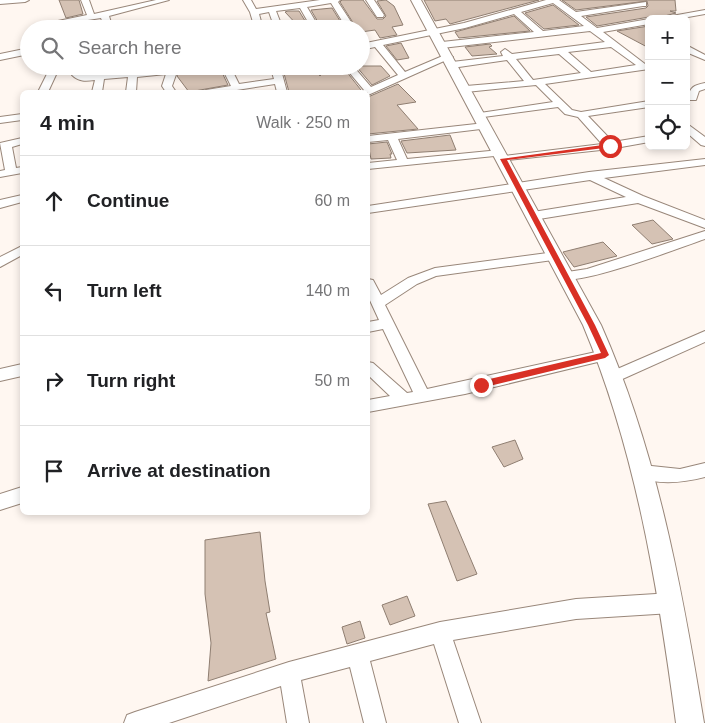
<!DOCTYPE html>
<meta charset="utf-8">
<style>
:root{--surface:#fff;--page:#f2f2f2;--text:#202124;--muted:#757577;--line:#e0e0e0}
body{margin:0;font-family:Helvetica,sans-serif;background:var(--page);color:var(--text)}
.controls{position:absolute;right:15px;top:15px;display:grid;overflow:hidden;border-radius:8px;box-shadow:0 2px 8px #0003}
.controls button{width:45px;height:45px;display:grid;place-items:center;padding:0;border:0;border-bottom:1px solid var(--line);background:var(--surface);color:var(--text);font:25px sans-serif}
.stop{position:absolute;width:15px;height:15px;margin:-11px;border:4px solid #d93025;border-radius:50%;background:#fff}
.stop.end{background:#d93025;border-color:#fff;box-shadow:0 1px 5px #0008}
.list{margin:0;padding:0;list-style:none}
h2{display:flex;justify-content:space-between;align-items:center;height:65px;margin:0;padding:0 20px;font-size:21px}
h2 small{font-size:16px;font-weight:400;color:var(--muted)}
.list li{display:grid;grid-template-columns:32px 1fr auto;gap:15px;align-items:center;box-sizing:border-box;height:90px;padding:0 20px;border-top:1px solid var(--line)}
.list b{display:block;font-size:19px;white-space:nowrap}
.list em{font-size:16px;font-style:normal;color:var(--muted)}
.icon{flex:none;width:28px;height:28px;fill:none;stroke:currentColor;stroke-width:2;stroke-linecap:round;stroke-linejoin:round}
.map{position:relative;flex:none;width:705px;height:723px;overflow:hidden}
.search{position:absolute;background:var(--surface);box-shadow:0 2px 8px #0003;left:20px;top:20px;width:350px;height:55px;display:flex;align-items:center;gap:12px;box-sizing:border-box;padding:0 18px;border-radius:28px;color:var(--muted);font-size:19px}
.panel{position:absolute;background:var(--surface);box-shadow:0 2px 8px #0003;left:20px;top:90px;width:350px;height:425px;border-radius:8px}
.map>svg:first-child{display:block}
</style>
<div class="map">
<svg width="705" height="723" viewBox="0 0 705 723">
<rect width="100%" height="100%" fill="#fff7f1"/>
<!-- building -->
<g fill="#d5c2b4" stroke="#8f7e71">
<path d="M59,0H79L83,14L66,18Z"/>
<path d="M342,0H363L377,19H383L386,16L377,1L386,0L394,6L403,25L392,27L397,35L380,38L375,30L361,32V29H357L340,2Z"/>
<path d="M424,0H539L450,24L446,19L435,21Z"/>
<path d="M562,0H675L676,11H670L676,13L653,19L649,17L597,26L586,17L646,8L648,6L647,1L576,10Z"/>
<path d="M553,5L579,25L544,29L525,13Z"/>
<path d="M332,8L345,29H322L311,10Z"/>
<path d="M288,11H299L310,29H301L285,12Z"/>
<path d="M514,16L530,31L459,38L455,32Z"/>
<path d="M649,26V48L617,31Z"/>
<path d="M401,43L409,58L397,60L386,46Z"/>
<path d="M490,44L492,46L489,47L497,54L472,56L465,47Z"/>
<path d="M181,66H219L228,85L189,92L177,76Z"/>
<path d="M282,66H310L320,76L330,66H342L361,90L360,92H289Z"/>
<path d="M356,66H381L390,76L372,85Z"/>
<path d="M398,84L416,102L397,105L418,129L368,134V97Z"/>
<path d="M450,135L456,150L407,153L401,141Z"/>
<path d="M387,142L392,154H390L391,158L371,159L368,144Z"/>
<path d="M653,220L673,239L652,244L632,225Z"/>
<path d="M603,242L617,256L574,267L563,252Z"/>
<path d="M515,440L523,459L504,467L492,447Z"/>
<path d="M446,501L477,574L457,581L428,504Z"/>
<path d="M260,532L265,581L270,612L266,613L276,659L208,681L211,643L205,594V540Z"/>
<path d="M407,596L415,616L390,625L382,605Z"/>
<path d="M360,621L365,638L347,644L342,627Z"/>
</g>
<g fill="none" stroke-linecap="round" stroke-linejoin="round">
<!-- minor casing -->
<g stroke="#99877a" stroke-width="2">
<g id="minor">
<path d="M0,0H29L25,2L0,4Z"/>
<path d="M81,0H89L94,14L156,0H169L109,16L113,29H105L101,18L68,23L65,24L66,29H58V21L87,15Z"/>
<path d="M243,0H251L256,9L320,0H340L338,2L355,28L347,29L331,3L307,7L320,29H312L300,8L276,11L283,29H275L269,12L259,14L263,29H255L250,12Z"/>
<path d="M366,0H374L384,15L383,17H377Z"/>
<path d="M546,0H559L576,12L646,2V6H643L581,16L597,28L649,19H650L649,24L603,32L645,64L649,63V69L545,84L572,110L581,112L649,101V107L588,116L613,142L649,136V142L610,149L499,161L497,159L499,157L503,156L602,144L578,117L565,114L558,107L476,118L475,116L480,113L553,102L536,85L466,92L461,89L466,86L524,81L507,60L452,68L447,65L452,62L503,56L501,52L505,49L512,54L605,42L590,31L442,48L438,45L442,42L534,32L514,14L465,28L383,45L405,72L445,55L448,54L453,57L368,95V92H362L364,90L344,66H353L371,87L398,75L375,47L361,50V44L464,23ZM553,3L584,26L543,31L521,12ZM611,47L636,65L591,72L568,52ZM559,54L581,73L533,80L516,59Z"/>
<path d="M705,10V14L677,19H655Z"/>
<path d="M686,45L705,55V60L686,52Z"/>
<path d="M29,48V54L0,60V54Z"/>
<path d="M51,66H60L48,92H38Z"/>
<path d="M75,66H85L82,74L84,75L179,66L172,86L176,92H166L162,86L166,74L137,77L136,92H126L128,77L104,79L102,92H92L95,80C86,81 79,82 72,75Z"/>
<path d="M221,66H230L239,84L274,79L270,66H280L287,92H277L275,84L224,92H204L206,90L231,86Z"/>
<path d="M705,83V89L699,91L696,100H690L688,98C690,87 694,85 705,83Z"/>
<path d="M22,114V120L0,123V117Z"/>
<path d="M485,123L490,126L489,128L398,139L407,159L500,150L505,153L504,155L368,169V163L397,160L388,140L368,142V136Z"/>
<path d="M686,123L705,137V146L701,145L686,132Z"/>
<path d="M22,138V144L12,147L16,168L22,167V173L0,177V171L5,170L0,143Z"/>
<path d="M705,159V165L604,178L643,196L705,220V228L638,203L533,220L527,216L533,212L626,197L590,180L368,213V206L589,172Z"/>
<path d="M22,195V202L0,208V200Z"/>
<path d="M705,231V239C679,248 583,285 561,279L559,276L561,273L587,269Z"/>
<path d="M22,246V255L0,267V257Z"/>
<path d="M555,252L561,256L560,259L436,276L417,284L385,305L427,389L605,350L610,351L612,355L610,359L465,394L368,412V400L390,396L368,375V362L373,363L407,393L413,392L383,329L368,332V322L379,320L368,296V279L373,280L381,295L408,278L435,268Z"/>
<path d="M705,331V342L618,381L613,383L608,381L605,377L608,373Z"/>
<path d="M22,364V376L0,381V369Z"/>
<path d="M705,463V477C682,483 659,485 636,477L633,472L636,467L642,465L680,469Z"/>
<path d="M22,487V503L0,510V494Z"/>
<path d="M672,593L679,596L682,603L679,610L672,613L576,619L453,640L481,723H459L434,644L370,661L386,723H364L350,667L301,680L309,723H287L281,686L169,723H124L127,715L135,712L289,662L440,622L576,599Z"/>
</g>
</g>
<!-- tertiary casing -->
<g stroke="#99877a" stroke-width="2">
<path id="tertiary" d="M411,0H421L601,325C657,451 682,588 704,723H676C658,588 636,451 583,325Z"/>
</g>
<!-- minor -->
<use href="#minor" fill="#fff" fill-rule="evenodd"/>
<!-- tertiary -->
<use href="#tertiary" fill="#fff" fill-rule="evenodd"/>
</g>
<!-- route -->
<path fill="#d93025" d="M610,144L612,147L507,160L595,325L609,355L605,358L481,388L478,387V382L481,381L601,353L588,325L500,159Z"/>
</svg>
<div class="controls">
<button>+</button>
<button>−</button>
<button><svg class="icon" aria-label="locate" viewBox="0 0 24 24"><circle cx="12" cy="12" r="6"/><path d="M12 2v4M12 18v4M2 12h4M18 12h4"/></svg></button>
</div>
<div class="stop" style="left:610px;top:146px"></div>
<div class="stop end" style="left:481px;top:385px"></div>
<div class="search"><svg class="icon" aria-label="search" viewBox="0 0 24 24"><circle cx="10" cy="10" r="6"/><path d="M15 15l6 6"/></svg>Search here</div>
<section class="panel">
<h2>4 min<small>Walk · 250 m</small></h2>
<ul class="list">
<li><svg class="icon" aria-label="ahead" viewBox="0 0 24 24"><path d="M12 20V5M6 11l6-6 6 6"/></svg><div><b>Continue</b></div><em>60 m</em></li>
<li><svg class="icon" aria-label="left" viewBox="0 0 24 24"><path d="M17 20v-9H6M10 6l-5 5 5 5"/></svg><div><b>Turn left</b></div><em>140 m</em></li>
<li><svg class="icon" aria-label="right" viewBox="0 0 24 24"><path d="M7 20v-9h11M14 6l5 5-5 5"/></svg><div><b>Turn right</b></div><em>50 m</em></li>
<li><svg class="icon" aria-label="arrive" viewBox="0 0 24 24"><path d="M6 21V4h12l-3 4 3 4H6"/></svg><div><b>Arrive at destination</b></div></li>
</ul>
</section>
</div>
